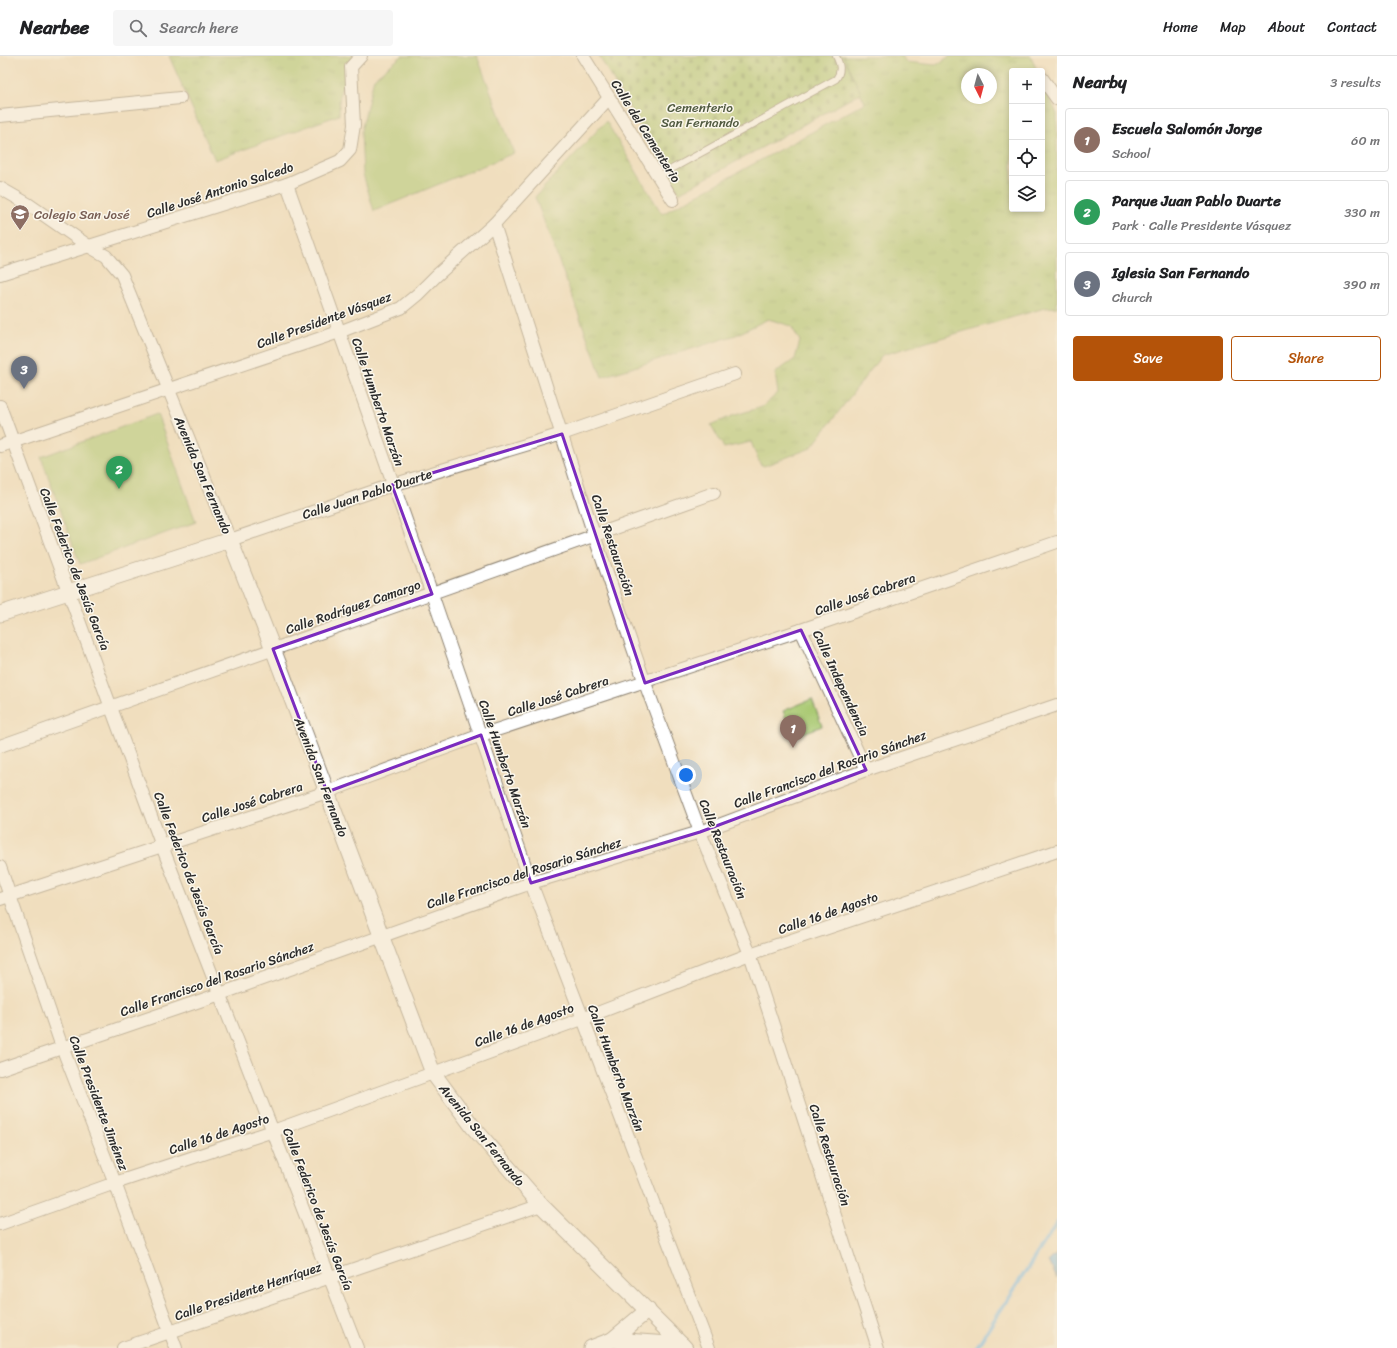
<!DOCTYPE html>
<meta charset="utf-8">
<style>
:root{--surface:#fff;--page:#f6f6f6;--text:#202124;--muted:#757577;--line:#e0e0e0;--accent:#b45309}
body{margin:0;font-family:Sriracha,sans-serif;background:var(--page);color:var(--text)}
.controls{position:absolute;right:12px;top:12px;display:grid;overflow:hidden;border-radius:4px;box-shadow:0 2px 6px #0003}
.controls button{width:36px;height:36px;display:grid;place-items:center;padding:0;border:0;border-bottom:1px solid var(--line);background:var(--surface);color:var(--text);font:20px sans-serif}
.compass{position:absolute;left:961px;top:12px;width:36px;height:36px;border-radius:50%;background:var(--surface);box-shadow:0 2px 6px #0003;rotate:174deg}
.you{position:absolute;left:686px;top:719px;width:14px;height:14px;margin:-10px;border:3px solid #fff;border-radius:50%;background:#1a73e8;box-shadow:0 0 0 6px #1a73e833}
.badge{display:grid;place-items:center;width:26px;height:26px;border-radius:50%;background:var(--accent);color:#fff;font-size:13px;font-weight:700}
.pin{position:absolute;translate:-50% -33px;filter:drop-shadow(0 1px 2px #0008)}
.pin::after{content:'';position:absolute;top:21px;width:14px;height:12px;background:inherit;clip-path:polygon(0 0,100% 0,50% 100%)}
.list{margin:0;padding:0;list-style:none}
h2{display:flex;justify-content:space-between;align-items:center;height:52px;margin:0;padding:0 16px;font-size:17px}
h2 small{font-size:13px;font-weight:400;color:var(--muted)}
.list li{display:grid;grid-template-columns:26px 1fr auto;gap:12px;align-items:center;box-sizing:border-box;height:64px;margin:0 8px 8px;padding:0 8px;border:1px solid var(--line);border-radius:4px}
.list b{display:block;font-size:15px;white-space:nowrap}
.list p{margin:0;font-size:13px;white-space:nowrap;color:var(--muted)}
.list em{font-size:13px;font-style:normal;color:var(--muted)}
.actions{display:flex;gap:8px;padding:12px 16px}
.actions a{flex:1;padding:9px 0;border:1px solid var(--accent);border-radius:4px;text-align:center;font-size:14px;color:var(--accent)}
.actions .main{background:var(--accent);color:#fff}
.icon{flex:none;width:22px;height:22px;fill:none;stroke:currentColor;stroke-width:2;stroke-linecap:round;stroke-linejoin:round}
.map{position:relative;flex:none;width:1057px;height:1292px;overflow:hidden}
header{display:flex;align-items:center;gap:24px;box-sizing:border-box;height:56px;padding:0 20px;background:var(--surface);border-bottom:1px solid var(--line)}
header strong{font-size:19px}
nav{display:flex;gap:22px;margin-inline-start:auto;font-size:14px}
.search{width:280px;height:36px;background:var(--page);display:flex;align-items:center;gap:10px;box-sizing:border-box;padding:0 14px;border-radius:4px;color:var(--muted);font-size:15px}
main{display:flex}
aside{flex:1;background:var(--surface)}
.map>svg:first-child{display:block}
</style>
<header>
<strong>Nearbee</strong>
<div class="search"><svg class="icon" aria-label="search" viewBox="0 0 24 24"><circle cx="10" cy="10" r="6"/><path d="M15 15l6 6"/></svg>Search here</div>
<nav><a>Home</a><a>Map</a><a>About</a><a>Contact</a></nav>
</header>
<main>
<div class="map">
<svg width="1057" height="1292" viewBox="0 0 1057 1292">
<defs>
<pattern id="grass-tufts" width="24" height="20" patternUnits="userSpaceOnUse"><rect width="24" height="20" fill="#a7c870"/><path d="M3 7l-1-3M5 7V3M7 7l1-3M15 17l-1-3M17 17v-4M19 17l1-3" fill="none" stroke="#88a35c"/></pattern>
<pattern id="cemetery-stones" width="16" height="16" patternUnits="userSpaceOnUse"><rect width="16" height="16" fill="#a7c870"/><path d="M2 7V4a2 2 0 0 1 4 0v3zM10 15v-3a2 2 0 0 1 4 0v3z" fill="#88a35c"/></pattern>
<pattern id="water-ripples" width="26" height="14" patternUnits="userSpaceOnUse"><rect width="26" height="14" fill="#79bdef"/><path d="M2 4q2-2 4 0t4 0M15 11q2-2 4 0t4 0" fill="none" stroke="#639ac2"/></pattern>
</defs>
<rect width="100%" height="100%" fill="#fbf7ec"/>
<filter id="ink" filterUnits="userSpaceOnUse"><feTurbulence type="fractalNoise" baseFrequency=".025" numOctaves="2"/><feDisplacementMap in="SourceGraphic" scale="8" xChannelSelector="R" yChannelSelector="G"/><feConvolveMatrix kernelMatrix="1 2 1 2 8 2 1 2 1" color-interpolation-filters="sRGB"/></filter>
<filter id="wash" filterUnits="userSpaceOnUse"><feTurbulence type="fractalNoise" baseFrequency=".012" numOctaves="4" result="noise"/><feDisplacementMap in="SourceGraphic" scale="16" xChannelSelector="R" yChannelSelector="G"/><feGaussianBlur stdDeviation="0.9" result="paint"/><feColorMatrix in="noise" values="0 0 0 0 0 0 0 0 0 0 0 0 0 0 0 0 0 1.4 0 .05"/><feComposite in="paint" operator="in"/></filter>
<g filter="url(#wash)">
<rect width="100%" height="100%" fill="#f0debe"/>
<!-- grass -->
<g fill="url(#grass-tufts)" stroke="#697a4e" fill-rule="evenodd">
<path d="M169,0H360L355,4L340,35L339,59L215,104Z"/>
<path d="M843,0H902L906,6L936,9L950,0H1031L1037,15H1012V153H1042V25L1057,58V251L1045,252L882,299L811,392L764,410L760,408L751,386L724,392L711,369L732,360L762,351L778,337L775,317L795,303L800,285L791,270L768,263L736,279L602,321L535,141L606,65L662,158L865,47ZM967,18H991V42H967Z"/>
</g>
<!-- cemetery -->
<path fill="url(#cemetery-stones)" stroke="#697a4e" d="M599,0H843L861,37L679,137Z"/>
<!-- park -->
<g fill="#a7c870" stroke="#697a4e">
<path d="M402,0H477L514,97L374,155L363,118L361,75L374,22Z"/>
<path d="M157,358L196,466L80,508L41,401Z"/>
<path d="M812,643L822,670L793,681L783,655Z"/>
</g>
<!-- water -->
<path fill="url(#water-ripples)" stroke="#52748d" d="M1057,1197V1223L1049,1205Z"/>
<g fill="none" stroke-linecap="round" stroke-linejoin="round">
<!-- stream -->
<path stroke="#79bdef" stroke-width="4" d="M976,1292L1057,1167"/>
</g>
</g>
<g filter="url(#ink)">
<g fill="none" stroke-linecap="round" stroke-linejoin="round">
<!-- service casing -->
<g stroke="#8e8474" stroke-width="8">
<path id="service" d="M657,121L836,23C842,15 840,8 836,0"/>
</g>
<!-- minor casing -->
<g stroke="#8e8474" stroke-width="14">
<g id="minor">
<path d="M583,0L673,144"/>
<path d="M1042,22L1057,43"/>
<path d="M0,60L180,42"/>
<path d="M287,128L432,538L531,827L709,1292"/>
<path d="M0,132L28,148L90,191L106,200L122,219L230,484L392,429L562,378L735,318"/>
<path d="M494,168L594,479L645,627L700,776L750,898L878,1292"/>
<path d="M0,218L287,128L340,105L350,94L354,69L351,11L361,0"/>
<path d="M0,350L162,790L357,1292"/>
<path d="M0,390L339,276L401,252L418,238L436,220L494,168L608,43"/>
<path d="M801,574L866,714"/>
<path d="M0,690L714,437"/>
<path d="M0,811L62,991L115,1127L176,1292"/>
<path d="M0,843L327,736L481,679L801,574L1057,486"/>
<path d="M0,1013L220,938L531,827L700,776L866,714L1057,649"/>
<path d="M0,1168L115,1127L273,1075L433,1017L582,963L750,898L1057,795"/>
<path d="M123,1292L541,1149"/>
</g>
</g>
<!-- tertiary casing -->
<g stroke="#8e8474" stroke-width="17">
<g id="tertiary">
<path d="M0,558L230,484L273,593L433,1017L473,1071L541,1149L685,1292"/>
<path d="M612,1284L682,1289"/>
<path d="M591,1292L612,1284L648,1254"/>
</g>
</g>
<!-- service -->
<use href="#service" stroke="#fff" stroke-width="6"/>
<!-- minor -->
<use href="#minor" stroke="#fff" stroke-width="12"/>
<!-- tertiary -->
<use href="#tertiary" stroke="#fff" stroke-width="15"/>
</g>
</g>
<!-- marked area -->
<path d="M0 0H1057V1292H0ZM562,378L645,627L801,574L866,714L700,776L531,827L481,679L327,736L273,593L432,538L392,429Z" fill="#f0debe" fill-opacity=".55" fill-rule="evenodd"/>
<path fill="none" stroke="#7b2cbf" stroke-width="3" stroke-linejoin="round" d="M562,378L645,627L801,574L866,714L700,776L531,827L481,679L327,736L273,593L432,538L392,429Z"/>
<!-- icons -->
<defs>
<g id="university-pin" transform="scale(1)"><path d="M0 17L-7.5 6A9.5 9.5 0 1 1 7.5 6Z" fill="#8d6e63" stroke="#fbf7ec"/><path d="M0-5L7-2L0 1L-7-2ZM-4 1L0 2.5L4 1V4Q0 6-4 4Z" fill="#fff"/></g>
</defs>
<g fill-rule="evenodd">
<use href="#university-pin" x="20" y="158"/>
</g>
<g text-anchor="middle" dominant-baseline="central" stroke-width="3" stroke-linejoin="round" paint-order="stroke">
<!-- park labels -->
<g font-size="13" fill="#505a40" stroke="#fbf7ec">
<text x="700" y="51">Cementerio<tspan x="700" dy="15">San Fernando</tspan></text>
</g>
<!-- street labels -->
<g font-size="13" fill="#2b2b2b" stroke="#fbf7ec">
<text transform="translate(646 75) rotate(58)">Calle del Cementerio</text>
<text transform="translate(220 134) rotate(-18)">Calle José Antonio Salcedo</text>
<text transform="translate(324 264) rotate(-20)">Calle Presidente Vásquez</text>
<text transform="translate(378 346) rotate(71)">Calle Humberto Marzán</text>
<text transform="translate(203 419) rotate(67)">Avenida San Fernando</text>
<text transform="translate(367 438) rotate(-18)">Calle Juan Pablo Duarte</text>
<text transform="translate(613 489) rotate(71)">Calle Restauración</text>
<text transform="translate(75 513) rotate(69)">Calle Federico de Jesús García</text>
<text transform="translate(865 538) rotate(-19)">Calle José Cabrera</text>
<text transform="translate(353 551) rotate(-19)">Calle Rodríguez Camargo</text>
<text transform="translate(841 627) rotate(65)">Calle Independencia</text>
<text transform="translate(558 640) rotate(-18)">Calle José Cabrera</text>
<text transform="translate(505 708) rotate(71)">Calle Humberto Marzán</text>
<text transform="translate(830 713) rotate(-20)">Calle Francisco del Rosario Sánchez</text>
<text transform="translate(321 721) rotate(69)">Avenida San Fernando</text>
<text transform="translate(252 746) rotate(-18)">Calle José Cabrera</text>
<text transform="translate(723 793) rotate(68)">Calle Restauración</text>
<text transform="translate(189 817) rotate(69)">Calle Federico de Jesús García</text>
<text transform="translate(524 817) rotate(-18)">Calle Francisco del Rosario Sánchez</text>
<text transform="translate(828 857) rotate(-19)">Calle 16 de Agosto</text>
<text transform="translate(217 923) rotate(-19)">Calle Francisco del Rosario Sánchez</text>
<text transform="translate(524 969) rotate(-20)">Calle 16 de Agosto</text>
<text transform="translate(616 1012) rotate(69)">Calle Humberto Marzán</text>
<text transform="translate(99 1047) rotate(69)">Calle Presidente Jiménez</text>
<text transform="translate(219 1078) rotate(-18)">Calle 16 de Agosto</text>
<text transform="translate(482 1079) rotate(51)">Avenida San Fernando</text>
<text transform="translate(830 1099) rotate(72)">Calle Restauración</text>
<text transform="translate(318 1153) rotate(69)">Calle Federico de Jesús García</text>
<text transform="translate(248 1235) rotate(-19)">Calle Presidente Henríquez</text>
</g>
<!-- education labels -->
<g font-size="13" fill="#785e54" stroke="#fbf7ec" text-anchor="start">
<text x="34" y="158">Colegio San José</text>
</g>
</g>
</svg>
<div class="controls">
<button>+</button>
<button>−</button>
<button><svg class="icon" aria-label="locate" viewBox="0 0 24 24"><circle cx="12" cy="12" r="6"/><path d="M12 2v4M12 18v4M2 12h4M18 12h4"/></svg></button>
<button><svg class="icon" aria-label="layers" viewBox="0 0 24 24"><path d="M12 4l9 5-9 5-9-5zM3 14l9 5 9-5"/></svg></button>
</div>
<svg class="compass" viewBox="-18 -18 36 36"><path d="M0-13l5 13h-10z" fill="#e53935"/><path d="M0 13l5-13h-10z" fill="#757577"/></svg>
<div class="you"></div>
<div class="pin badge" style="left:793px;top:692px;background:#8d6e63">1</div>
<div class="pin badge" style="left:119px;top:433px;background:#2e9e5b">2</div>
<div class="pin badge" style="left:24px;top:333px;background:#6b7280">3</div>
</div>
<aside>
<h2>Nearby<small>3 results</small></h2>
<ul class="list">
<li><span class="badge" style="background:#8d6e63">1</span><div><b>Escuela Salomón Jorge</b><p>School</p></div><em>60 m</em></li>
<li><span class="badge" style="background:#2e9e5b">2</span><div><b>Parque Juan Pablo Duarte</b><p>Park · Calle Presidente Vásquez</p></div><em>330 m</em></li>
<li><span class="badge" style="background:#6b7280">3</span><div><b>Iglesia San Fernando</b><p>Church</p></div><em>390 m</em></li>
</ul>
<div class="actions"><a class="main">Save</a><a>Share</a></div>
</aside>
</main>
